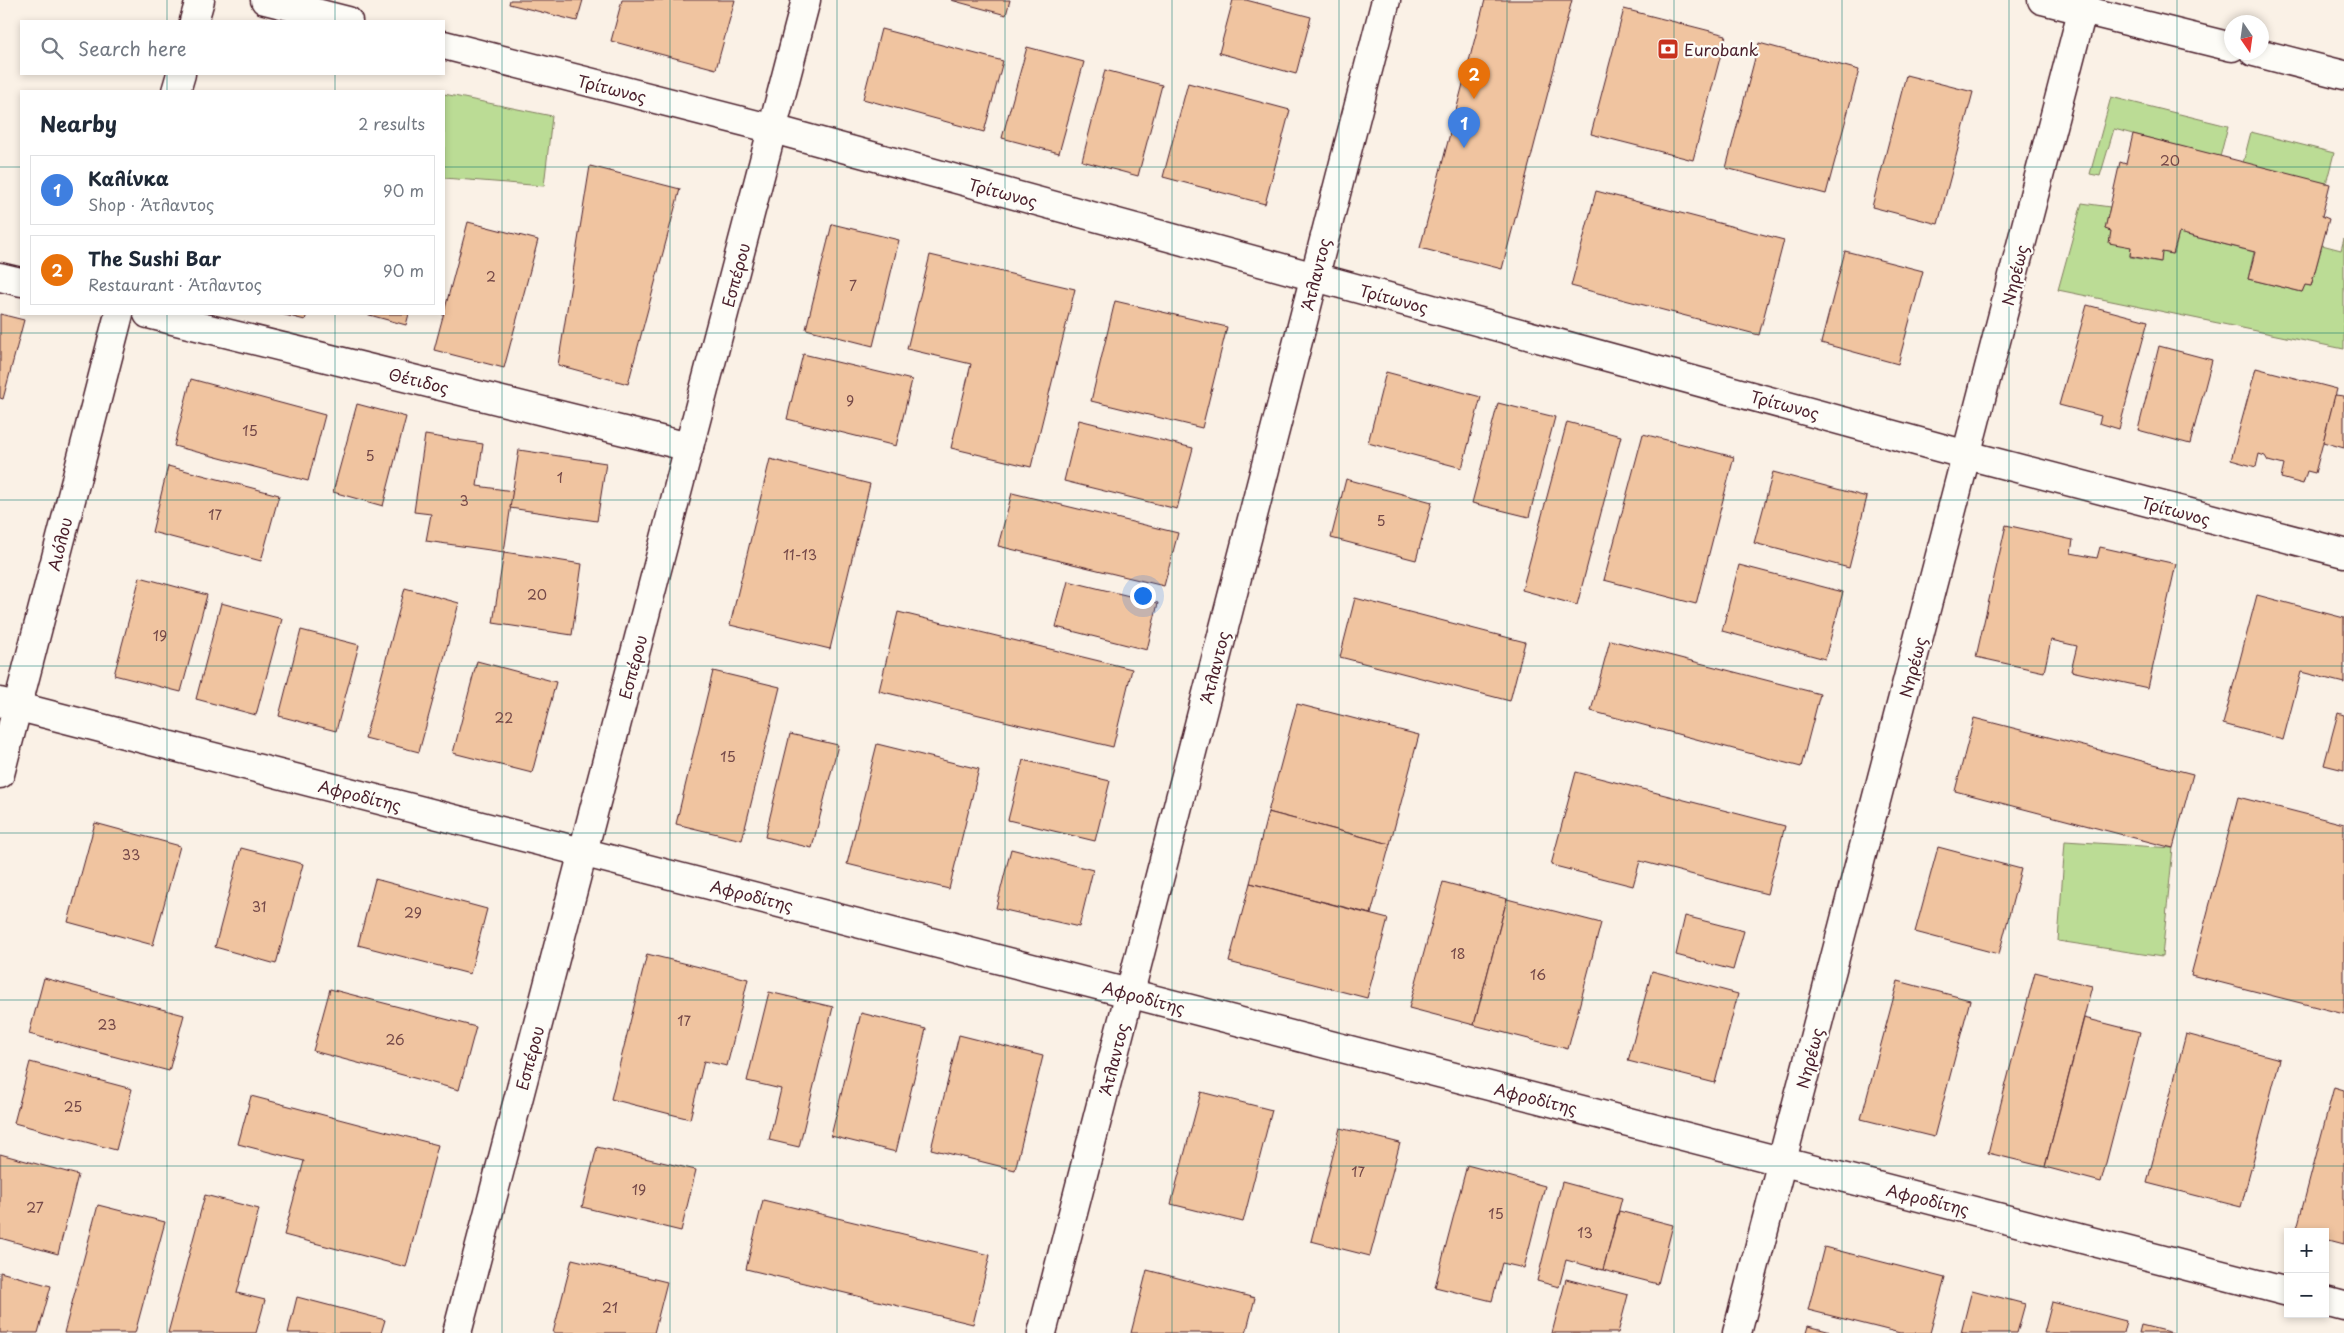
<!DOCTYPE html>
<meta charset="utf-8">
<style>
:root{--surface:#fff;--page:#f6f6f7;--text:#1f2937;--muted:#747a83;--line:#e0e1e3;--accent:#c8321e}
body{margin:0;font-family:"Playpen Sans",sans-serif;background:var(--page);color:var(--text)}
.controls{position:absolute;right:15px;bottom:15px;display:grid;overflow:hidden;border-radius:0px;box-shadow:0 2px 8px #0003}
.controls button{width:45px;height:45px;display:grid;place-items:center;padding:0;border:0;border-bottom:1px solid var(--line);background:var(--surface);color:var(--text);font:25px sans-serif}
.compass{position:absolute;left:2224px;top:15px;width:45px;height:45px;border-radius:50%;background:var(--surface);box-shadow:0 2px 8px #0003;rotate:167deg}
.you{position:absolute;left:1142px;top:595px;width:18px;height:18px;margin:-12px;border:4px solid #fff;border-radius:50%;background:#1a73e8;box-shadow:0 0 0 8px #1a73e833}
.badge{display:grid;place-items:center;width:32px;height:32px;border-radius:50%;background:var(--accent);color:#fff;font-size:16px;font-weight:700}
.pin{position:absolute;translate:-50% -41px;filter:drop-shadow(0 1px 2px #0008)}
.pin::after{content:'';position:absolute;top:26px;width:18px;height:15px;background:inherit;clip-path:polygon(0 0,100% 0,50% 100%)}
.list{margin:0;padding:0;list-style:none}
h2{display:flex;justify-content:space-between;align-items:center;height:65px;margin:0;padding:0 20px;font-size:21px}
h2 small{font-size:16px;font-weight:400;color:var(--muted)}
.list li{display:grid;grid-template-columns:32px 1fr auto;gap:15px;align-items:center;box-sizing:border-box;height:70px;margin:0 10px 10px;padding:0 10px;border:1px solid var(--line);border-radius:0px}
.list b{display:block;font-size:19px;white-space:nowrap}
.list p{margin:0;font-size:16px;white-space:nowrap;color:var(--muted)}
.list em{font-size:16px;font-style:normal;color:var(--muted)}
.icon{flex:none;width:28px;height:28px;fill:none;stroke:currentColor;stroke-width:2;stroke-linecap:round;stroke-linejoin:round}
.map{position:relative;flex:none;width:2344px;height:1333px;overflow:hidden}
.search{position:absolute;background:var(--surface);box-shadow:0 2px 8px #0003;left:20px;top:20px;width:425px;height:55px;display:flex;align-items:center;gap:12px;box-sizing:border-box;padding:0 18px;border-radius:0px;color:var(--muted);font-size:19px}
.panel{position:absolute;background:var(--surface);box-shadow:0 2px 8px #0003;left:20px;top:90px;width:425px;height:225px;border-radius:0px}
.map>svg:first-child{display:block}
</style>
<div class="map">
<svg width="2344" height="1333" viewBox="0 0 2344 1333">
<rect width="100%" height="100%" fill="#faf1e6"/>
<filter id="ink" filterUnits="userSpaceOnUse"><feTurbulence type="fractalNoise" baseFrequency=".02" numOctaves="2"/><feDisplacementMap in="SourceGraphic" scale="10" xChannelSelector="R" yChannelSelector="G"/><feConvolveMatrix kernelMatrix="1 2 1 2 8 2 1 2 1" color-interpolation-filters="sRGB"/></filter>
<g filter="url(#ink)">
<!-- green -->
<g fill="#bbdc95" stroke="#827e60">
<path d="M444,94L552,116L544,186L444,178Z"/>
<path d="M2111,97L2228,126L2220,157L2114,129L2100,176L2090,174Z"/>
<path d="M2251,132L2334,153L2326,184L2243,163Z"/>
<path d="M2082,203L2110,207L2105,229L2111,231L2131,247L2130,257L2160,262L2162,252L2174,254L2179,233L2254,252L2248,279L2302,292L2305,285L2311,286L2322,245L2341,250L2344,239V349L2058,290Z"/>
<path d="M2065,841L2173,848L2162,957L2058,941Z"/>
</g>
<!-- building -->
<g fill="#f0c4a0" stroke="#4a1f2b">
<path d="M510,0H583L577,21L509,4Z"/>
<path d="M622,0H735L716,69L611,41Z"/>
<path d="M951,0H1010L1006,15Z"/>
<path d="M1233,0H1246L1311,17L1296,74L1219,53Z"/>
<path d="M1485,0H1572L1502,269L1420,248Z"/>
<path d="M1624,9L1726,35L1693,160L1591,134Z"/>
<path d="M881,29L1003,61L984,132L863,99Z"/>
<path d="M1759,43L1859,70L1826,194L1726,168Z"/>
<path d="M1027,47L1084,62L1059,153L1002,138Z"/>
<path d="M1105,70L1162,85L1138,176L1082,161Z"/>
<path d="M1906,75L1973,92L1938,224L1872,207Z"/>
<path d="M1188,83L1290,110L1265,204L1163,177Z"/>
<path d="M2133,134L2330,184L2322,216L2329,219L2311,286L2305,285L2302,292L2248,279L2255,252L2179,233L2173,254L2162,252L2161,262L2130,256L2131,247L2109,243L2111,231L2105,229L2120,162L2126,164Z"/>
<path d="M590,166L680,189L628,384L558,365Z"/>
<path d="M1596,191L1784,240L1759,335L1571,286Z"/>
<path d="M468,222L538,240L504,368L434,350Z"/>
<path d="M832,224L899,240L873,346L806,329Z"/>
<path d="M1845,251L1923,271L1898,364L1821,343Z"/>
<path d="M930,255L1075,289L1031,467L951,448L971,364L907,349Z"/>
<path d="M1115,301L1227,327L1202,428L1091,401Z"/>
<path d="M2087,305L2148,321L2119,429L2099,423L2101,416L2059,405Z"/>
<path d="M0,314L24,320L3,399L0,398Z"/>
<path d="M281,314H307L305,320Z"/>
<path d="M366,314H409L406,325Z"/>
<path d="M2159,346L2212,360L2190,444L2138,430Z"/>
<path d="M803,354L912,380L896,446L787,419Z"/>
<path d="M2256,368L2337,389L2315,473L2307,471L2303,484L2281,478L2284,465L2268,461L2265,456L2259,454L2256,467L2231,460Z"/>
<path d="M1386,372L1481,397L1462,468L1368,443Z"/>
<path d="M191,379L325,415L308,481L174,446Z"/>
<path d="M2335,395L2344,396V448L2323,442Z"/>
<path d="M1498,403L1555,417L1529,517L1472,503Z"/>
<path d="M357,404L406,417L383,506L333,492Z"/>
<path d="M1079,420L1193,448L1177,509L1064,481Z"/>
<path d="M1567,422L1621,436L1577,605L1522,590Z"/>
<path d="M1643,434L1734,457L1696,604L1604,580Z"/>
<path d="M425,435L483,444L477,486L513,491L504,552L426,541L431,514L414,512Z"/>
<path d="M519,450L606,463L597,521L510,508Z"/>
<path d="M770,459L870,484L830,649L730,625Z"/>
<path d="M168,466L279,495L261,561L152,532Z"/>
<path d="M1773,472L1867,497L1849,568L1754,543Z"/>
<path d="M1346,479L1432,502L1416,560L1331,538Z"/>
<path d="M1012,493L1178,533L1164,586L998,546Z"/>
<path d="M2006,525L2073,540L2071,553L2097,558L2100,547L2176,564L2148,688L2071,671L2077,646L2051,640L2044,672L1976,657Z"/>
<path d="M504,552L582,564L572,635L493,623Z"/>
<path d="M1739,565L1843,592L1825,659L1722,631Z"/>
<path d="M140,577L207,595L181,692L114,675Z"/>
<path d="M1068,581L1158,603L1147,650L1056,627Z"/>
<path d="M405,588L459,603L419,752L365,738Z"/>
<path d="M2257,595L2344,618V683L2301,672L2283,740L2223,724Z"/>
<path d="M1355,598L1525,642L1510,701L1340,657Z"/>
<path d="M221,603L282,619L256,715L196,699Z"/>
<path d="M898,612L1132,669L1113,747L879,691Z"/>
<path d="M301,630L359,645L336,731L279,716Z"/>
<path d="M1610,640L1820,694L1801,767L1591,711Z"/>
<path d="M477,661L556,682L532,773L453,753Z"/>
<path d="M713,671L780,687L742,840L676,824Z"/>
<path d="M1297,704L1419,735L1390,844L1268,812Z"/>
<path d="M2338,713L2344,715V770L2324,765Z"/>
<path d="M1974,718L2193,774L2173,848L1955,791Z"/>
<path d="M790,734L838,745L812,848L765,837Z"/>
<path d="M877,744L979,769L949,889L847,864Z"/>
<path d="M1023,760L1110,781L1095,841L1008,820Z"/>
<path d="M1576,772L1785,826L1767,894L1640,861L1633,886L1551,865Z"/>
<path d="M2238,797L2344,824V1014L2191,975Z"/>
<path d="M1268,812L1390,844L1371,914L1250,883Z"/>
<path d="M95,823L180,846L153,945L68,922Z"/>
<path d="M1938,847L2021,869L1999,954L1915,932Z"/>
<path d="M241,848L303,864L276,964L215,947Z"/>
<path d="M1011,849L1093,870L1079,927L996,908Z"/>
<path d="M375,879L487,909L470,974L358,945Z"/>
<path d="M1443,882L1507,899L1474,1025L1409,1008Z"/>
<path d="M1250,883L1388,919L1367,998L1229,962Z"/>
<path d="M1507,899L1601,923L1568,1049L1474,1025Z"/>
<path d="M1685,916L1744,931L1733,970L1676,955Z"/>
<path d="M647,954L748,979L727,1066L704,1061L690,1119L611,1099Z"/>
<path d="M1652,971L1738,994L1715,1083L1628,1061Z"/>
<path d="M2035,972L2092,986L2045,1167L1988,1153Z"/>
<path d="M44,978L184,1015L169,1071L29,1034Z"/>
<path d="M1898,981L1970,1000L1934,1137L1861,1119Z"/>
<path d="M330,989L476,1027L459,1090L313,1051Z"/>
<path d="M769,992L833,1007L799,1147L769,1140L781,1089L747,1081Z"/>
<path d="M861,1013L926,1029L896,1152L831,1136Z"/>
<path d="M2084,1018L2140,1032L2101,1182L2045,1167Z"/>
<path d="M2186,1034L2280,1059L2241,1207L2147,1183Z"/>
<path d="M959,1035L1043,1056L1015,1170L931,1149Z"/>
<path d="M30,1062L132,1089L116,1150L14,1123Z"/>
<path d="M2334,1087L2344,1090V1244L2325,1239V1232H2296Z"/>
<path d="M1201,1092L1272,1110L1243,1222L1171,1204Z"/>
<path d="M251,1096L438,1145L406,1267L284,1235L304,1161L238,1144Z"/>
<path d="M1340,1128L1400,1143L1370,1256L1311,1241Z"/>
<path d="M597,1147L696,1170L681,1231L582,1207Z"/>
<path d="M0,1154L78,1175L58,1254L0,1238Z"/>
<path d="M1467,1165L1545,1186L1524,1268L1502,1263L1492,1301L1435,1287Z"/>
<path d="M1562,1182L1622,1198L1603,1270L1566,1260L1559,1287L1537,1281Z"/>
<path d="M205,1195L259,1209L237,1293L265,1300L256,1333H168Z"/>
<path d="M763,1200L990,1255L973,1324L746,1269Z"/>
<path d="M98,1205L165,1222L135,1333H64Z"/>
<path d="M1619,1211L1673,1225L1658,1284L1603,1270Z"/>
<path d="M1824,1247L1945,1278L1930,1333H1900L1808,1310Z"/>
<path d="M572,1259L667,1282L654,1333H553Z"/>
<path d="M1147,1270L1255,1298L1246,1333H1131Z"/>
<path d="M0,1272L51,1286L38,1333H0Z"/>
<path d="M1566,1279L1628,1295L1618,1333H1552Z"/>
<path d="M1972,1290L2025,1304L2017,1333H1961Z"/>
<path d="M297,1297L385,1320L381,1333H288Z"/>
<path d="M2052,1302L2126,1321L2123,1333H2044Z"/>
<path d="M2141,1325L2173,1333H2139Z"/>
<path d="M1808,1326L1835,1333H1806Z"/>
</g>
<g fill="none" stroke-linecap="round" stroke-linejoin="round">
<!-- minor casing -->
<g stroke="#4a1f2b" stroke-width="31">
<g id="minor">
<path d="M265,0L348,21"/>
<path d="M2042,0L2232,47"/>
<path d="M444,45L773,129L1967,455L2344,553"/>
<path d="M2254,52L2344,75"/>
<path d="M0,277L21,282"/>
<path d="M148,314L689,447"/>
<path d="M457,1333L806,0"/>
<path d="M1042,1333L1386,0"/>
<path d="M1737,1333L2085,0"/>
</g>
</g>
<!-- tertiary casing -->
<g stroke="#4a1f2b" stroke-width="31">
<g id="tertiary">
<path d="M194,21L200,0"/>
<path d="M176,91L181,74"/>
<path d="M0,702L2288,1292"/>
<path d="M0,774L119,314"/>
<path d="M2325,1301L2344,1306"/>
</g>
</g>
<!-- minor -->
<use href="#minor" stroke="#fdfcf7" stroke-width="28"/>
<!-- tertiary -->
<use href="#tertiary" stroke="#fdfcf7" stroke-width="28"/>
</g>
</g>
<!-- grid -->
<path fill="none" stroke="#0f766e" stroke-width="1" stroke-opacity="0.55" d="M167,0V21M335,0V21M502,0V1333M670,0V1333M837,0V1333M1005,0V1333M1172,0V1333M1339,0V1333M1507,0V1333M1674,0V1333M1842,0V1333M2009,0V1333M2177,0V1333M167,74V91M335,74V91M0,167H21M444,167H2344M167,314V1333M335,314V1333M0,333H2344M0,500H2344M0,666H2344M0,833H2344M0,1000H2344M0,1166H2344"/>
<!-- icons -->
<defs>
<g id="bank-square" transform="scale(1.125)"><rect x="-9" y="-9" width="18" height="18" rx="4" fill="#c8321e" stroke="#fdfcf7"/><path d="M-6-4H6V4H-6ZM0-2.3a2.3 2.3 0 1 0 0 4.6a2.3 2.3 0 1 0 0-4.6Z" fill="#fff"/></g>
</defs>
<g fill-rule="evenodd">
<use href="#bank-square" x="1668" y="49"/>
</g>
<g text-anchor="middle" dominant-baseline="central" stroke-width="4.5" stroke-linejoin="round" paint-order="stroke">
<!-- number labels -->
<g font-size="14" fill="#744848">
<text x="2170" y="160">20</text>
<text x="491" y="276">2</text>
<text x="853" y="285">7</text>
<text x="850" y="400">9</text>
<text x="250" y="430">15</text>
<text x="370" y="455">5</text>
<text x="560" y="477">1</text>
<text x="464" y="500">3</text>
<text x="215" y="514">17</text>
<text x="1381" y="520">5</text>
<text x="800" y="554">11-13</text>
<text x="537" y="594">20</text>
<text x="160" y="635">19</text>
<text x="504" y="717">22</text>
<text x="728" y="756">15</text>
<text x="131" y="854">33</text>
<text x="259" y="906">31</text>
<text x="413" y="912">29</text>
<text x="1458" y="953">18</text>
<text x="1538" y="974">16</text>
<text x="684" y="1020">17</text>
<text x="107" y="1024">23</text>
<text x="395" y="1039">26</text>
<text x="73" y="1106">25</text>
<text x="1358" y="1171">17</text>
<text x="639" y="1189">19</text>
<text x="35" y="1207">27</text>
<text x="1496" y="1213">15</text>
<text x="1585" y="1232">13</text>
<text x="610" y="1307">21</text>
</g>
<!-- poi labels -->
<g font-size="16" fill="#4a1f2b" stroke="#fdfcf7" text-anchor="start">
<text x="1684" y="49">Eurobank</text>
</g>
<!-- street labels -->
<g font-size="16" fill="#4a1f2b" stroke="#fdfcf7">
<text transform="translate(612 88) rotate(14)">Τρίτωνος</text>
<text transform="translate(1003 192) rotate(15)">Τρίτωνος</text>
<text transform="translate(1315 274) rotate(-76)">Άτλαντος</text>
<text transform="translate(735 275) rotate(-75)">Εσπέρου</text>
<text transform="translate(2014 275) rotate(-76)">Νηρέως</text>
<text transform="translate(1394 298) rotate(15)">Τρίτωνος</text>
<text transform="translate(419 380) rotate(14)">Θέτιδος</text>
<text transform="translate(1785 404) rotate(15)">Τρίτωνος</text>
<text transform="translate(2176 510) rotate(15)">Τρίτωνος</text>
<text transform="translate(59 544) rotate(-76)">Αιόλου</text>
<text transform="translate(632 667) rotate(-75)">Εσπέρου</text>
<text transform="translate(1214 667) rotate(-76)">Άτλαντος</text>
<text transform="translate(1912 667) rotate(-75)">Νηρέως</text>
<text transform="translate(360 795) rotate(14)">Αφροδίτης</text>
<text transform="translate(752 895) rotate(14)">Αφροδίτης</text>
<text transform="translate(1144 997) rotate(15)">Αφροδίτης</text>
<text transform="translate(529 1058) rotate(-75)">Εσπέρου</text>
<text transform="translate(1809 1058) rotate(-75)">Νηρέως</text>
<text transform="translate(1113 1059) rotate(-76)">Άτλαντος</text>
<text transform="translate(1536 1098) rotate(14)">Αφροδίτης</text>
<text transform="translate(1928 1199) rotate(14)">Αφροδίτης</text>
</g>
</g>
</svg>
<div class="controls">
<button>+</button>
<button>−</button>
</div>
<svg class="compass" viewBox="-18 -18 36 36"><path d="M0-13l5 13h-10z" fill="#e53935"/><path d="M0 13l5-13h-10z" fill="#747a83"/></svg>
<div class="you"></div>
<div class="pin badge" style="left:1464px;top:148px;background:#3f7fe0">1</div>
<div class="pin badge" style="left:1474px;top:99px;background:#e8710a">2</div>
<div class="search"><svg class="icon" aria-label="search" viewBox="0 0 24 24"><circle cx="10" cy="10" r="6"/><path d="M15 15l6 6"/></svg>Search here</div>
<section class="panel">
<h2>Nearby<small>2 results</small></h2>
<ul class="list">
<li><span class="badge" style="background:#3f7fe0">1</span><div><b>Καλίνκα</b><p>Shop · Άτλαντος</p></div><em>90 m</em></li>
<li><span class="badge" style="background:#e8710a">2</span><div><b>The Sushi Bar</b><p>Restaurant · Άτλαντος</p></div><em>90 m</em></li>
</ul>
</section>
</div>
